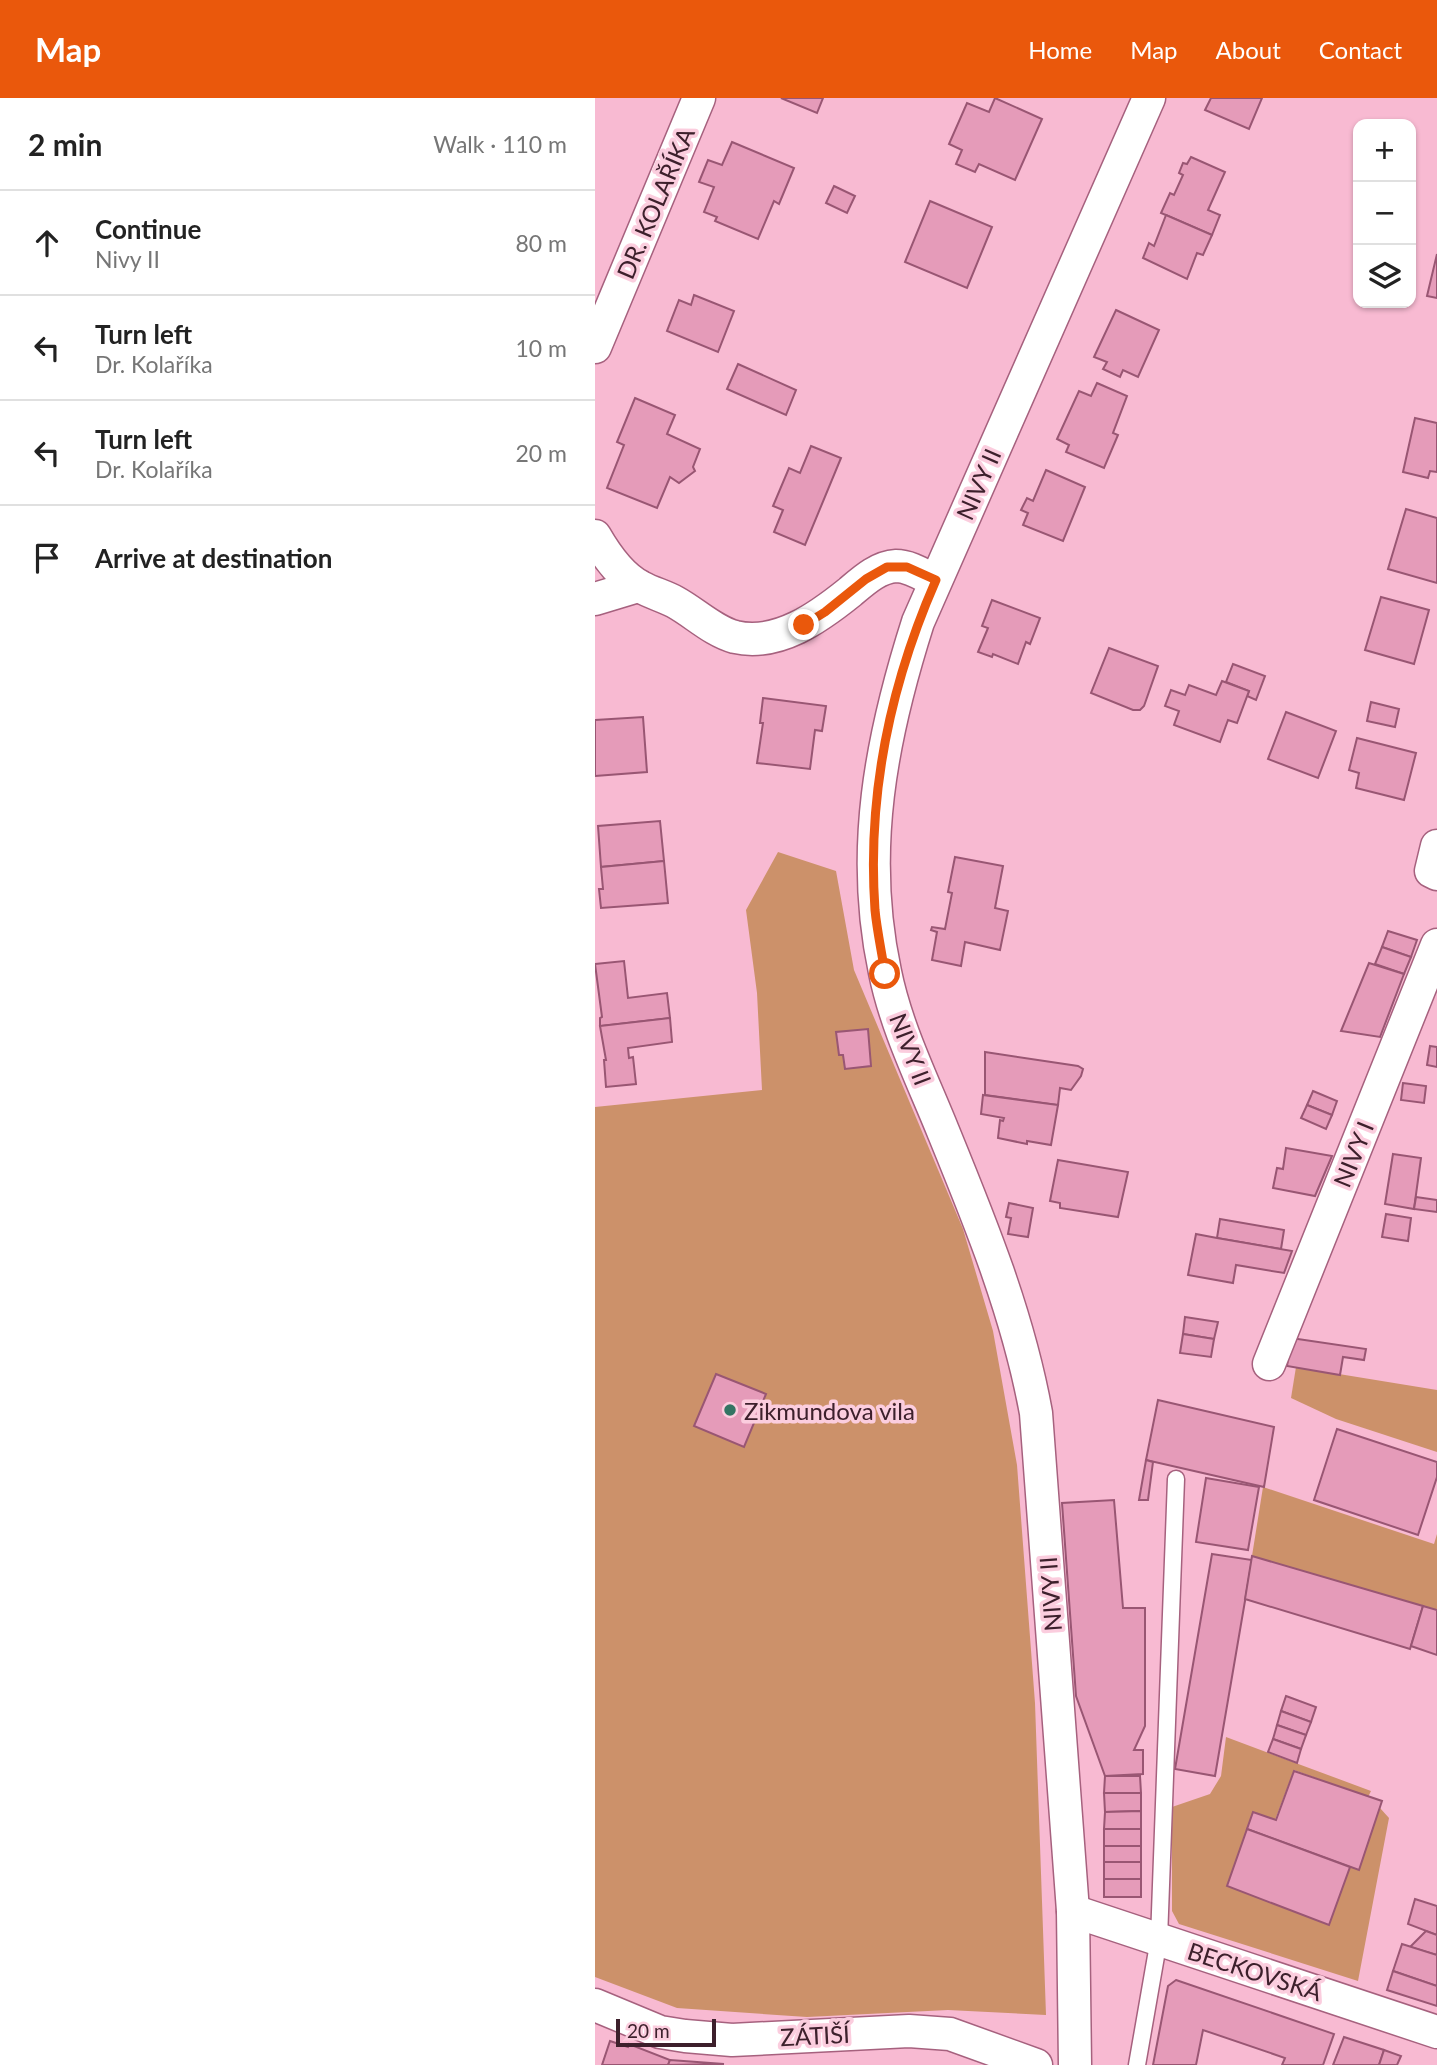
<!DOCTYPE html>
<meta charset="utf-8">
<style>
:root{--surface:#fff;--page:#f6f6f6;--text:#222;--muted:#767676;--line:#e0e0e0;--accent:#ea580c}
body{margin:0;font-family:Lato,sans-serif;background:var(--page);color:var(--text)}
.controls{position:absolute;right:21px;top:21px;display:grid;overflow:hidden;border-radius:14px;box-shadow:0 2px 5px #0004}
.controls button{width:63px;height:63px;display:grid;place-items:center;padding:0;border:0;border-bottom:2px solid var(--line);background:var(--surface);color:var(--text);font:35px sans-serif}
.scale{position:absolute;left:21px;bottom:18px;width:100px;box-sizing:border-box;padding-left:7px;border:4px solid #3d202c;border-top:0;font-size:19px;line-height:24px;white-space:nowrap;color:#3d202c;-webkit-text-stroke:5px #fbcdde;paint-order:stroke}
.stop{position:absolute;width:21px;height:21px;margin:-16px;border:5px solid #ea580c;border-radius:50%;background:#fff}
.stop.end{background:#ea580c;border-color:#fff;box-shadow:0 2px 7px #0008}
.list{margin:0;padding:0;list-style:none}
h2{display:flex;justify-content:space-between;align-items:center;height:91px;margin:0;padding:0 28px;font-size:30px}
h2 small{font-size:23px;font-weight:400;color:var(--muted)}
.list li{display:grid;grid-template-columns:46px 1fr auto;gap:21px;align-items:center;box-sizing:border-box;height:105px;padding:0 28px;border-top:2px solid var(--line)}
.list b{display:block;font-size:26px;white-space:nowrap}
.list p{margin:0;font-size:23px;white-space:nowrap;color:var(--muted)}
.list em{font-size:23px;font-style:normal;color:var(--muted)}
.icon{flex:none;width:38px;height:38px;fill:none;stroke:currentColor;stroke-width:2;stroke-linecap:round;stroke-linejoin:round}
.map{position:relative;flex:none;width:842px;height:1967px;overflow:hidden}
header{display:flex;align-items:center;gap:42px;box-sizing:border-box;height:98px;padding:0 35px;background:var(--accent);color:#fff}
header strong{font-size:33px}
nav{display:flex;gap:38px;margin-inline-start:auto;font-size:24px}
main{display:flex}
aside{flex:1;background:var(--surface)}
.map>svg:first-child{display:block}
</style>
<header>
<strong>Map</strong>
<nav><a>Home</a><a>Map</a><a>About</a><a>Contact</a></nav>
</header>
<main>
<aside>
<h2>2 min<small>Walk · 110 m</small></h2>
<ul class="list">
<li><svg class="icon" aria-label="ahead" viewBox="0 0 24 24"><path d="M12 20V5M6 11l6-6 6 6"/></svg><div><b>Continue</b><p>Nivy II</p></div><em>80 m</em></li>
<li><svg class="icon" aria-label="left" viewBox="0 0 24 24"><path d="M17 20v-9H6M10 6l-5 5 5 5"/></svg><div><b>Turn left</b><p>Dr. Kolaříka</p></div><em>10 m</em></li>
<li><svg class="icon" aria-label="left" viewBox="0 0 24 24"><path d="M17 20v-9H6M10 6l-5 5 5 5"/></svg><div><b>Turn left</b><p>Dr. Kolaříka</p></div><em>20 m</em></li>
<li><svg class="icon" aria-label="arrive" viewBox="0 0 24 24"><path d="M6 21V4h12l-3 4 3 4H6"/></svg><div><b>Arrive at destination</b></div></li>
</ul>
</aside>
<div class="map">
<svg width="842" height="1967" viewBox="0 0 842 1967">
<rect width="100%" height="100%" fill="#f8bad2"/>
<!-- green -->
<g fill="#cc916a">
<path d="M183,754L241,773L259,872L368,1131L398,1233L422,1367L440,1605L451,1917L353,1912L212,1919L82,1910L0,1879V1009L167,992L162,895L151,812Z"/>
<path d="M701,1269L842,1292V1354L741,1321L696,1300Z"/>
<path d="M668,1389L839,1446L842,1436V1512L657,1458Z"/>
<path d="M631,1639L776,1693L773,1699L699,1672L680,1722L659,1715L632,1787L734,1826L755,1769L764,1771L785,1710L794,1720L763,1883L584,1826L577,1813V1709L615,1696L626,1678Z"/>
</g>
<!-- building -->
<g fill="#e59bb9" stroke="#995673" stroke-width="2">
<path d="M186,0H228L222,15Z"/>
<path d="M400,0L447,21L420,82L384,66L380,74L361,66L367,52L354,46L372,5L394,14Z"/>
<path d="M616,0H667L654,31L610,12Z"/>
<path d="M137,44L199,70L184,106L179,103L163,141L120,123L122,119L109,114L119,89L104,84L113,62L127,67Z"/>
<path d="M596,59L630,74L613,112L625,117L617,137L566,115L575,95L579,97L588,77L584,75L588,65L592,66Z"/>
<path d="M239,88L260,98L252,115L231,105Z"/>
<path d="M335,103L397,129L372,190L310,164Z"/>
<path d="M571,117L617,137L608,157L602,155L592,181L548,160L554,145L559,148Z"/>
<path d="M842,156V200L832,198Z"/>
<path d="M99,197L139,213L123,254L72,233L84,202L96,207Z"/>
<path d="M521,212L564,232L543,279L528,272L525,279L508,271L512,264L499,259Z"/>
<path d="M143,266L201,292L191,317L132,291Z"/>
<path d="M502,285L532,298L518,335L523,337L509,370L471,354L474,347L462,341L484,293L496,298Z"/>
<path d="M40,300L80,317L72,336L105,351L98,369L100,373L84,385L75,379L62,410L12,390L29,347L22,344Z"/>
<path d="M820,320L842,325V374L835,373L833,380L808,374Z"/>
<path d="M216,348L246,360L210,447L179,434L188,412L178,408L194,370L205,375Z"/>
<path d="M451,372L490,389L468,443L428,427L433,415L426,412L432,400L438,403Z"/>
<path d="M811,411L842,420V485L793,471Z"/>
<path d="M786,499L834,512L819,566L770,552Z"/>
<path d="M397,502L445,520L435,546L431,544L423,566L398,556L397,559L383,554L393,530L387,528Z"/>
<path d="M514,550L563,568L549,608L545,612H538L496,595Z"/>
<path d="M638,566L670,578L661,602L652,598L654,593L631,584Z"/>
<path d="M627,583L654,593L642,625L633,622L625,644L579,627L584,613L570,608L576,592L590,597L594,587L621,597Z"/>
<path d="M168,600L231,608L227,633L220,632L215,671L162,665L168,625H165Z"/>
<path d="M776,604L804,611L800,629L772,623Z"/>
<path d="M691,614L741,633L723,680L673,661Z"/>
<path d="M48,619L52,674L0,678V622Z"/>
<path d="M762,640L821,655L809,702L761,690L764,675L754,672Z"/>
<path d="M65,723L69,763L6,769L3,728Z"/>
<path d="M360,759L408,768L400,810L413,813L405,852L370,844L366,868L337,862L342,834L336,832L337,829L350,831L357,795L353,794Z"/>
<path d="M69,763L73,805L6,810L4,791H8L6,769Z"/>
<path d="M793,833L822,842L816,859L787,849Z"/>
<path d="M787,849L816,859L809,876L780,866Z"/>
<path d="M29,863L33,900L72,895L75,920L5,928V920L7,919L0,866Z"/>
<path d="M774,865L809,876L785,939L746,933Z"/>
<path d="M75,920L77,944L33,950L34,960L38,959L41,986L11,989L9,962H11L5,928Z"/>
<path d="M273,931L276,968L250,971L248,957H244L241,934Z"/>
<path d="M835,948L842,949V969L832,967Z"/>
<path d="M390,954L483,968L488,971L486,978L476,992L465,990L463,1007L390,997Z"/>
<path d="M808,985L831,988L829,1005L806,1002Z"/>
<path d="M718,993L742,1003L737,1017L712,1007Z"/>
<path d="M388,997L463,1007L456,1047L432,1043V1046L403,1040L405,1022L408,1023L409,1020L386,1016Z"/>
<path d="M712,1007L737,1017L731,1031L706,1020Z"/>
<path d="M691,1050L737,1058L720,1098L678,1090L682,1070L688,1071Z"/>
<path d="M798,1056L826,1060L819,1111L790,1106Z"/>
<path d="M463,1062L533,1074L523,1119L465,1110V1105L455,1103Z"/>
<path d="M821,1099L842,1102V1114L819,1111Z"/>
<path d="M414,1105L438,1110L433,1139L413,1136L416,1120L411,1119Z"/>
<path d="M791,1116L816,1120L813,1143L787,1139Z"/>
<path d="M625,1121L689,1132L686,1151L622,1140Z"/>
<path d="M601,1136L622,1140L697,1153L689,1175L641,1167L638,1185L593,1177Z"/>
<path d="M590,1219L623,1224L619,1241L588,1236Z"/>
<path d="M588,1236L619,1241L616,1259L585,1255Z"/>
<path d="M696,1240L771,1251L769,1262L748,1259L745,1277L692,1268Z"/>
<path d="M121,1276L171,1296L149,1349L99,1328Z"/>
<path d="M563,1302L679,1329L669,1389L551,1362Z"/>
<path d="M742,1331L842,1364V1379L823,1437L719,1402Z"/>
<path d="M551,1362L558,1364L553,1402H544Z"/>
<path d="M611,1380L664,1389L653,1452L601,1444Z"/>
<path d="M519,1402L528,1510H550V1628L539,1652H548V1676L510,1678L481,1598L467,1405Z"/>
<path d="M617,1456L657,1462L620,1678L580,1671Z"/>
<path d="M657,1458L828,1508L815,1551L650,1501Z"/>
<path d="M828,1508L842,1512V1557L816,1548Z"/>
<path d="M691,1598L721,1609L716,1624L686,1613Z"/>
<path d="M686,1613L716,1624L711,1637L682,1627Z"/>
<path d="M682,1627L711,1637L706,1651L678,1641Z"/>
<path d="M678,1641L706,1651L702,1665L673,1654Z"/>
<path d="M699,1673L787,1703L764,1772L652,1731L658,1714L681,1722Z"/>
<path d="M510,1678H545L546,1695H509Z"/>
<path d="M509,1695H546V1713L510,1714Z"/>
<path d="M546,1713V1731H509L510,1714Z"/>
<rect x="509" y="1731" width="37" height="17"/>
<path d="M652,1731L755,1769L734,1827L632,1788Z"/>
<rect x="509" y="1748" width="37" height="16"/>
<rect x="509" y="1764" width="37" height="17"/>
<rect x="509" y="1781" width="37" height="18"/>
<path d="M820,1801L842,1808V1837L813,1826Z"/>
<path d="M831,1833L842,1837V1857L815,1849Z"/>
<path d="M807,1846L842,1857V1888L798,1873Z"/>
<path d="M798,1873L842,1888V1908L792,1892Z"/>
<path d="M581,1882L739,1936L728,1967H687L690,1960L608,1932L601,1967H558L573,1888Z"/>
<path d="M749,1939L789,1952L784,1967H738Z"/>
<path d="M15,1943L33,1949L34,1946L75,1962L73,1967H7Z"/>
<path d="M789,1952L806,1958L802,1967H784Z"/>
<path d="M75,1962L129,1966L73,1967Z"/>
</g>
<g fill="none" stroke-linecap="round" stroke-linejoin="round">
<!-- service casing -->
<g stroke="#a6617e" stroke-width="19">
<path id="service" d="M542,1967L564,1841L581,1381"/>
</g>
<!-- minor casing -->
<g stroke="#a6617e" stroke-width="35">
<g id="minor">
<path d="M0,249L104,0"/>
<path d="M0,438C11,457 26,479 46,489C57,495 69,498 80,504C100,515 118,533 140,539C183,549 224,519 255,494C268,483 283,469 301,468C315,468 328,477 340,483"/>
<path d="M0,501L43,488"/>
<path d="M842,748L836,773L842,776"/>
<path d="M674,1266L842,847"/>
<path d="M478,1813L842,1934"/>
<path d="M0,1907L65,1934L90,1938L137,1942L314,1933L355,1936L441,1967"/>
<path d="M480,1967L478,1813L441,1315C423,1216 386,1126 348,1033C327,981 301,929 290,874C264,753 286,640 323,524L554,0"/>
</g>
</g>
<!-- service -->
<use href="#service" stroke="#fff" stroke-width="16"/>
<!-- minor -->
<use href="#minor" stroke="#fff" stroke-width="32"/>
</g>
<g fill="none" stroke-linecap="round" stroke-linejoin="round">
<!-- route -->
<path stroke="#ea580c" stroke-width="9" d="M209,527L230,514L271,481L292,469H312L341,482C295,587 272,698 280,812C282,833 287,855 290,876"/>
</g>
<!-- markers -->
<circle fill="#337463" stroke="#fbcdde" stroke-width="2.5" cx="135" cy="1312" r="7"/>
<g text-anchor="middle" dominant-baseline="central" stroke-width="7" stroke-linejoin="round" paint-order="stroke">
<!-- street labels -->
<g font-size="24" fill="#3d202c" stroke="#fbcdde">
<text transform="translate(60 105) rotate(-67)">DR. KOLAŘÍKA</text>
<text transform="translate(383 386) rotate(-66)">NIVY II</text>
<text transform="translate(316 951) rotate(69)">NIVY II</text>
<text transform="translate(758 1056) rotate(-68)">NIVY I</text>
<text transform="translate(455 1496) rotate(-94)">NIVY II</text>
<text transform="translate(660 1873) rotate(18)">BECKOVSKÁ</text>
<text transform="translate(220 1937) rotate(-3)">ZÁTIŠÍ</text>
</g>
<!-- poi labels -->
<g font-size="24" fill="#3d202c" stroke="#fbcdde" text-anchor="start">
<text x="149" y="1312">Zikmundova vila</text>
</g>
</g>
</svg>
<div class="controls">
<button>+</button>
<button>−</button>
<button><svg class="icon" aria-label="layers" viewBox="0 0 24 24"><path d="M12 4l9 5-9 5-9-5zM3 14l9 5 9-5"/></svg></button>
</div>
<div class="scale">20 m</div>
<div class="stop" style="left:290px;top:876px"></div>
<div class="stop end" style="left:209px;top:527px"></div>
</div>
</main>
